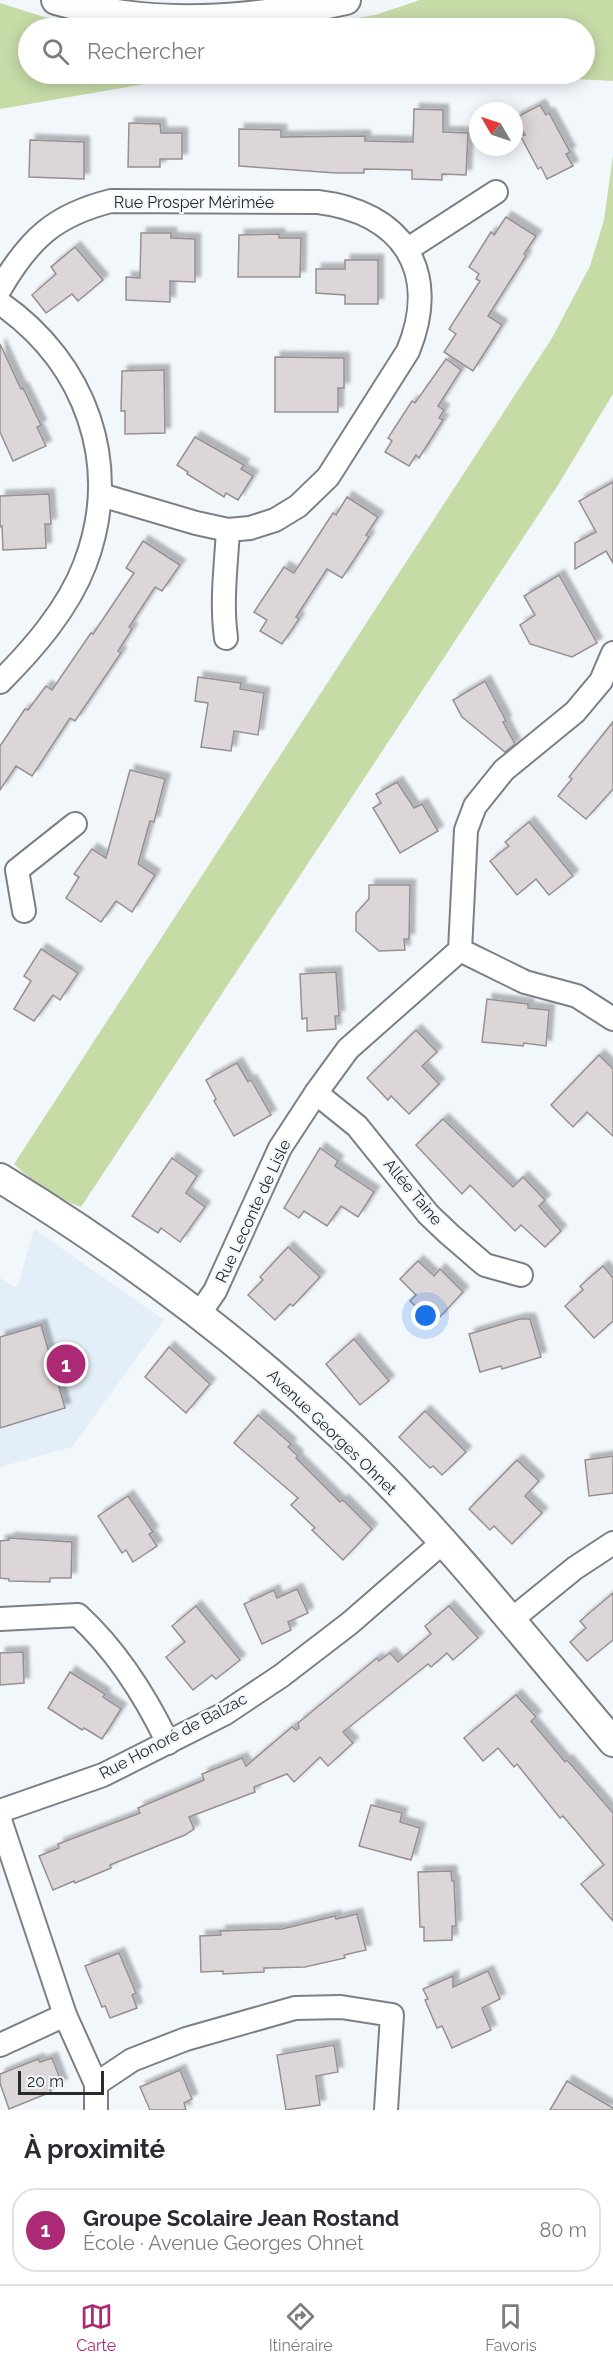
<!DOCTYPE html>
<html lang="fr">
<meta charset="utf-8">
<style>
:root{--surface:#fff;--page:#f7f7f7;--text:#2b2b33;--muted:#7c7c81;--line:#e1e1e2;--accent:#ab2975}
body{margin:0;font-family:Raleway,sans-serif;background:var(--page);color:var(--text)}
.compass{position:absolute;left:469px;top:102px;width:54px;height:54px;border-radius:50%;background:var(--surface);box-shadow:0 3px 15px #0003;rotate:309deg}
.scale{position:absolute;left:18px;bottom:15px;width:86px;box-sizing:border-box;padding-left:6px;border:3px solid #282a2c;border-top:0;font-size:16px;line-height:21px;white-space:nowrap;color:#282a2c;-webkit-text-stroke:4px #f2f7fc;paint-order:stroke}
.you{position:absolute;left:426px;top:1316px;width:21px;height:21px;margin:-15px;border:4px solid #fff;border-radius:50%;background:#1a73e8;box-shadow:0 0 0 9px #1a73e833}
.badge{display:grid;place-items:center;width:39px;height:39px;border-radius:50%;background:var(--accent);color:#fff;font-size:20px;font-weight:700}
.pin{position:absolute;translate:-50% -50%;border:3px solid #fff;box-shadow:0 2px 6px #0006}
.list{margin:0;padding:0;list-style:none}
h2{display:flex;justify-content:space-between;align-items:center;height:78px;margin:0;padding:0 24px;font-size:26px}
h2 small{font-size:20px;font-weight:400;color:var(--muted)}
.list li{display:grid;grid-template-columns:39px 1fr auto;gap:18px;align-items:center;box-sizing:border-box;height:84px;margin:0 12px 12px;padding:0 12px;border:2px solid var(--line);border-radius:24px}
.list b{display:block;font-size:22px;white-space:nowrap}
.list p{margin:0;font-size:20px;white-space:nowrap;color:var(--muted)}
.list em{font-size:20px;font-style:normal;color:var(--muted)}
.icon{flex:none;width:33px;height:33px;fill:none;stroke:currentColor;stroke-width:2;stroke-linecap:round;stroke-linejoin:round}
.map{position:relative;flex:none;width:613px;height:2110px;overflow:hidden}
.search{position:absolute;background:var(--surface);box-shadow:0 3px 15px #0003;left:18px;right:18px;top:18px;height:66px;display:flex;align-items:center;gap:15px;box-sizing:border-box;padding:0 21px;border-radius:33px;color:var(--muted);font-size:22px}
.sheet{height:174px;background:var(--surface)}
nav{display:flex;justify-content:space-around;align-items:center;box-sizing:border-box;height:84px;border-top:2px solid var(--line);background:var(--surface);font-size:16px;color:var(--muted)}
nav a{display:grid;justify-items:center;gap:3px}
nav .on{color:var(--accent)}
.map>svg:first-child{display:block}
</style>
<div class="map">
<svg width="613" height="2110" viewBox="0 0 613 2110">
<defs>
<filter id="shadow"><feDropShadow dx="5.5" dy="-5.5" stdDeviation="1.5" flood-color="#0004"/></filter>
</defs>
<rect width="100%" height="100%" fill="#f2f7fc"/>
<!-- built -->
<path fill="#e3eef9" d="M34,1229L164,1320L72,1447L0,1467V1278L17,1288Z"/>
<!-- green -->
<g fill="#c7dba7">
<path d="M420,0H613V81L482,74H584V28H301L375,15Z"/>
<path d="M0,3L54,20L89,28H28V74H203L0,109Z"/>
<path d="M613,155V394L558,485L81,1207C56,1198 33,1182 14,1164L552,338L590,266L604,220Z"/>
</g>
<!-- building -->
<g fill="#ddd6d8" stroke="#979092" stroke-width="1.5" filter="url(#shadow)">
<path d="M540,105L546,115L549,113L570,152L566,154L573,166L547,179L541,167L538,169L520,135H525L515,118Z"/>
<path d="M414,109L443,110V132L468,133L466,175L442,174V180L412,179V170L364,169V173H336L239,166V129L281,130V137L365,136V141L413,142Z"/>
<path d="M129,123L160,124L161,133H182V159H160V167H128Z"/>
<path d="M30,140L84,142V179L29,177Z"/>
<path d="M506,217L536,236L524,254L526,256L488,316L502,325L473,371L444,352L456,334L449,329L480,281L476,279L479,274L469,267L491,232L494,235Z"/>
<path d="M141,233H171V238L195,239V282L170,281V302L126,300V277L140,278Z"/>
<path d="M279,234V238H301L300,277H238L239,235Z"/>
<path d="M75,247L103,280L78,301L72,294L46,313L32,295L56,274L51,267Z"/>
<path d="M345,260H378V304H345V295L316,293V269H345Z"/>
<path d="M0,344L21,389L23,388L41,425L37,427L46,446L13,461L0,432Z"/>
<path d="M275,357L344,358V388H338V412H275Z"/>
<path d="M446,359L461,370L438,406L444,410L439,418L443,420L419,458L416,455L409,466L385,452L392,441L388,438L412,401L415,403Z"/>
<path d="M164,370L165,433L125,434V411H121L122,371Z"/>
<path d="M195,437L244,465L241,469L253,476L238,500L226,493L224,497L187,474L188,472L177,465Z"/>
<path d="M613,482V563L606,551L575,569V543L596,532L579,501Z"/>
<path d="M49,494L51,524H45L46,548L3,550L2,526L0,527V496Z"/>
<path d="M347,497L378,517L366,535L369,537L342,578L327,569L296,617L299,619L282,644L260,631L267,620L254,612L284,567L294,573L333,513L336,515Z"/>
<path d="M143,541L180,565L162,591L155,587L129,627L132,629L118,651L121,653L75,721L70,718L32,776L16,766L0,790V746L25,709L28,710L46,686L52,690L91,633L93,634L134,573L126,568Z"/>
<path d="M559,575L597,643L572,657L530,644L520,625L535,615L524,596Z"/>
<path d="M198,677L241,683L240,689L264,693L258,735L234,731L231,751L201,747L208,703L195,701Z"/>
<path d="M485,681L506,721L503,722L515,744L505,752L462,717L453,700Z"/>
<path d="M613,722V789L586,819L558,796L572,779L569,777Z"/>
<path d="M130,770L165,779L154,822L150,821L138,864L155,875L132,912L116,901L101,922L66,898L79,877L74,874L92,849L106,858Z"/>
<path d="M397,782L414,808L422,804L438,831L400,853L373,808L381,803L376,794Z"/>
<path d="M529,822L573,876L549,895L536,879L517,895L490,861L509,846L505,842Z"/>
<path d="M369,885H410L409,939H404L405,950L379,951L356,931V913L369,899Z"/>
<path d="M41,949L78,973L60,1000L53,995L34,1021L14,1009L31,981L24,976Z"/>
<path d="M336,972L339,1016H335L336,1029L307,1031V1018L302,1019L300,974Z"/>
<path d="M487,999L528,1004V1008L549,1010L546,1046L524,1043L523,1046L482,1042Z"/>
<path d="M416,1030L437,1052L422,1066L439,1084L409,1114L391,1096L388,1100L367,1078Z"/>
<path d="M599,1055L613,1069V1136L587,1112L573,1127L551,1105Z"/>
<path d="M237,1063L248,1082L251,1080L271,1115L234,1136L214,1101L216,1099L206,1080Z"/>
<path d="M443,1119L513,1187L523,1177L545,1200L539,1206L561,1231L545,1247L521,1225L515,1231L470,1185L462,1194L416,1145Z"/>
<path d="M320,1148L338,1161L335,1166L374,1192L358,1217L341,1206L327,1226L304,1211L299,1218L284,1208Z"/>
<path d="M172,1158L197,1176L186,1193L205,1207L180,1242L161,1228L158,1233L132,1216Z"/>
<path d="M288,1247L320,1277L293,1306L290,1304L275,1320L248,1295L263,1280L260,1277Z"/>
<path d="M418,1261L434,1276L440,1269L463,1292L438,1319H429L410,1301L416,1295L400,1279Z"/>
<path d="M603,1266L613,1278V1321L594,1338L565,1306L583,1290L580,1286Z"/>
<path d="M520,1319H530L541,1357L502,1369L501,1366L480,1372L469,1334Z"/>
<path d="M41,1325L65,1408L0,1428V1337Z"/>
<path d="M354,1339L389,1381L360,1405L326,1364Z"/>
<path d="M169,1347L210,1384L186,1413L145,1377Z"/>
<path d="M425,1411L466,1452L442,1475L433,1466L430,1468L399,1437Z"/>
<path d="M258,1415L291,1444L288,1447L298,1456L296,1458L340,1502L343,1500L372,1529L343,1560L312,1530L315,1528L291,1505L298,1498L234,1443Z"/>
<path d="M613,1456V1493L589,1496L585,1460Z"/>
<path d="M517,1460L539,1481L525,1496L542,1513L512,1544L494,1526L490,1530L469,1509Z"/>
<path d="M128,1496L153,1532L149,1534L157,1546L133,1562L126,1550L122,1553L98,1516Z"/>
<path d="M9,1538L72,1542L71,1578H50V1582L9,1581V1579L0,1578V1541L9,1540Z"/>
<path d="M297,1589L308,1613L288,1622L291,1630L262,1644L244,1604L274,1590L277,1598Z"/>
<path d="M613,1593V1640L587,1661L570,1642L586,1628L580,1621Z"/>
<path d="M196,1606L240,1660L216,1679L212,1675L193,1690L166,1657L185,1642L172,1626Z"/>
<path d="M449,1606L478,1638L453,1660L447,1653L431,1667L428,1664L343,1732L353,1743L328,1766L320,1757L294,1782L287,1774L254,1787L255,1792L189,1817L194,1829L185,1835L110,1865L111,1868L75,1883L74,1881L53,1890L39,1856L59,1848L58,1844L140,1813L138,1808L204,1780L202,1774L242,1758L246,1766L292,1727L296,1730L299,1728L298,1723L377,1658L379,1661L390,1653L398,1662L431,1634L425,1626Z"/>
<path d="M23,1652L24,1683L0,1685V1653Z"/>
<path d="M70,1672L105,1694L103,1697L121,1709L102,1739L84,1728L82,1730L48,1708Z"/>
<path d="M516,1695L536,1717L531,1721L565,1762L567,1760L613,1813V1921L581,1884L604,1865L563,1816L560,1818L517,1764L514,1767L498,1748L483,1761L464,1738Z"/>
<path d="M371,1805L402,1813L400,1822L420,1828L411,1860L359,1846Z"/>
<path d="M451,1871L452,1881H454L456,1926H452V1940L424,1941V1927H420L418,1872Z"/>
<path d="M357,1914L366,1950L344,1955L345,1958L305,1967L264,1968V1972L223,1974V1971L201,1972L200,1936L221,1935L220,1931L282,1929L335,1916L336,1919Z"/>
<path d="M119,1953L136,1993L132,1995L137,2008L110,2018L105,2006L102,2007L85,1966Z"/>
<path d="M488,1971L500,1999L482,2008L491,2030L452,2048L442,2026L437,2028L425,2000L428,1999L423,1989L453,1976V1987Z"/>
<path d="M334,2045L338,2072L316,2076L320,2105L286,2110L277,2055Z"/>
<path d="M52,2058L62,2084L50,2089L51,2092L9,2109L0,2083V2074L38,2059L40,2062Z"/>
<path d="M180,2070L192,2099L184,2103L186,2110H150L140,2087Z"/>
<path d="M567,2081L613,2108V2110H550Z"/>
</g>
<g fill="none" stroke-linecap="round" stroke-linejoin="round">
<!-- minor casing -->
<g stroke="#7c8085" stroke-width="26">
<g id="minor">
<path d="M408,249L496,192"/>
<path d="M0,289C29,239 55,215 111,201L318,202C402,212 441,271 408,351L328,477L298,506L275,520L250,528L228,530L196,523L101,495"/>
<path d="M0,303C86,363 123,464 85,564C68,609 33,649 0,682"/>
<path d="M226,638C221,601 226,567 228,530"/>
<path d="M24,911L17,870L75,824"/>
<path d="M460,950L525,982L577,996L613,1019"/>
<path d="M316,1093L357,1126L428,1214L449,1234L485,1265L521,1275"/>
<path d="M199,1314L215,1291L280,1148L316,1093L348,1049L460,950L466,830L475,806L504,770L575,712L601,681L613,653"/>
<path d="M0,1619L78,1615C116,1650 146,1697 168,1743"/>
<path d="M511,1620L575,1568L613,1543"/>
<path d="M0,1811L103,1775L224,1714L281,1676L350,1623L442,1543"/>
<path d="M0,1820L65,2015L96,2084V2110"/>
<path d="M0,2045L65,2015"/>
<path d="M96,2084L132,2060L186,2039L295,2008L341,2007L392,2015L386,2110"/>
</g>
</g>
<!-- tertiary casing -->
<g stroke="#7c8085" stroke-width="32">
<g id="tertiary">
<path d="M56,0C78,6 100,12 123,15C196,25 274,16 346,0"/>
<path d="M0,1178C121,1252 236,1337 339,1434C439,1528 525,1638 613,1742"/>
</g>
</g>
<!-- minor -->
<use href="#minor" stroke="#fff" stroke-width="22"/>
<!-- tertiary -->
<use href="#tertiary" stroke="#fff" stroke-width="28"/>
</g>
<g text-anchor="middle" dominant-baseline="central" stroke-width="4.5" stroke-linejoin="round" paint-order="stroke">
<!-- street labels -->
<g font-size="16" fill="#282a2c" stroke="#f2f7fc">
<text x="194" y="202">Rue Prosper Mérimée</text>
<text transform="translate(413 1192) rotate(50)">Allée Taine</text>
<text transform="translate(253 1211) rotate(-65)">Rue Leconte de Lisle</text>
<text transform="translate(332 1432) rotate(44)">Avenue Georges Ohnet</text>
<text transform="translate(173 1736) rotate(-28)">Rue Honoré de Balzac</text>
</g>
</g>
</svg>
<svg class="compass" viewBox="-18 -18 36 36"><path d="M0-13l5 13h-10z" fill="#e53935"/><path d="M0 13l5-13h-10z" fill="#7c7c81"/></svg>
<div class="scale">20 m</div>
<div class="you"></div>
<div class="pin badge" style="left:66px;top:1364px">1</div>
<div class="search"><svg class="icon" aria-label="search" viewBox="0 0 24 24"><circle cx="10" cy="10" r="6"/><path d="M15 15l6 6"/></svg>Rechercher</div>
</div>
<section class="sheet">
<h2>À proximité<small></small></h2>
<ul class="list">
<li><span class="badge">1</span><div><b>Groupe Scolaire Jean Rostand</b><p>École · Avenue Georges Ohnet</p></div><em>80 m</em></li>
</ul>
</section>
<nav>
<a class="on"><svg class="icon" aria-label="map" viewBox="0 0 24 24"><path d="M3 6l6-2 6 2 6-2v14l-6 2-6-2-6 2zM9 4v14M15 6v14"/></svg>Carte</a>
<a><svg class="icon" aria-label="directions" viewBox="0 0 24 24"><path d="M12 3l9 9-9 9-9-9zM9 14v-3h6M13 9l2 2-2 2"/></svg>Itinéraire</a>
<a><svg class="icon" aria-label="saved" viewBox="0 0 24 24"><path d="M7 4h10v16l-5-4-5 4z"/></svg>Favoris</a>
</nav>
